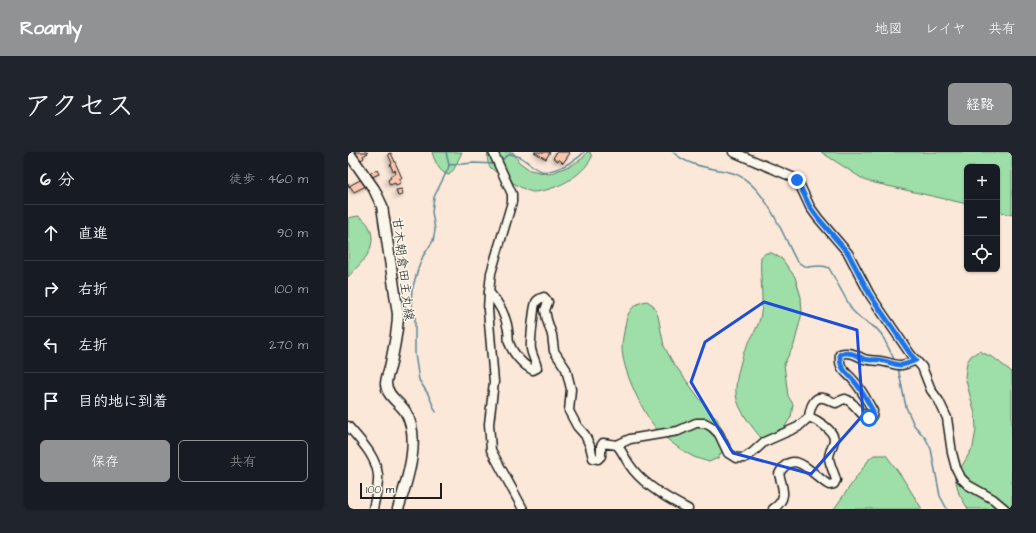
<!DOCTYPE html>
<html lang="ja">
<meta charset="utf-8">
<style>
:root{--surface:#171b24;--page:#20242c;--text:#f1f3f6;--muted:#9ea1a6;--line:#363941;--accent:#919294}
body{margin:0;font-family:"Architects Daughter","Klee One",sans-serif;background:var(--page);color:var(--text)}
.controls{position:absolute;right:12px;top:12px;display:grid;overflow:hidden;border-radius:6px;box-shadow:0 1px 3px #0004}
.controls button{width:36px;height:36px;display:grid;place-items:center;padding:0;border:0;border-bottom:1px solid var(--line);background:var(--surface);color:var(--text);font:20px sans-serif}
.scale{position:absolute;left:12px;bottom:10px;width:82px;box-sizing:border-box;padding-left:4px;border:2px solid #1c1c1c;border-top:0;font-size:11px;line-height:14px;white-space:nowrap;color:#1c1c1c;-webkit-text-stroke:3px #fbf7ec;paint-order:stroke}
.stop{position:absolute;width:12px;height:12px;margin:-9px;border:3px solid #1a73e8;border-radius:50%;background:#fff}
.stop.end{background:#1a73e8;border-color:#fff;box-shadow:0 1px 4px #0008}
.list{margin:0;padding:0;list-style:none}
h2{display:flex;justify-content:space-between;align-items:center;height:52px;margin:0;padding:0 16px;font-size:17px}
h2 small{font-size:13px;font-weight:400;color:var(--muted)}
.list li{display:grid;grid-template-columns:26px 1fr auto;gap:12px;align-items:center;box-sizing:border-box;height:56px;padding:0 16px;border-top:1px solid var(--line)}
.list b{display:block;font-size:15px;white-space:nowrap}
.list em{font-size:13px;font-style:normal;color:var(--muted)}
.actions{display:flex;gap:8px;padding:12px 16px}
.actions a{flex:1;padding:9px 0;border:1px solid var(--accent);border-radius:6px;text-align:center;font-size:14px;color:var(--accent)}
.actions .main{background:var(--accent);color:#fff}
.icon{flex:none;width:22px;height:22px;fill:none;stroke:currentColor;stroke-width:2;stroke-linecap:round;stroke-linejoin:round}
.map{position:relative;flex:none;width:664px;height:357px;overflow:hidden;border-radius:6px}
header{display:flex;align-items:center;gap:24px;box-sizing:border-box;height:56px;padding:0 20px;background:var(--accent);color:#fff}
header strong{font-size:19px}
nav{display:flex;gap:22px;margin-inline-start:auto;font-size:14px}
.intro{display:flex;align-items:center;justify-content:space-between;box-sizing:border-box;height:96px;padding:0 24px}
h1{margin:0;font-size:28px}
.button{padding:10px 18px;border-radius:6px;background:var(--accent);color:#fff;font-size:14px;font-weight:700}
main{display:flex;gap:24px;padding:0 24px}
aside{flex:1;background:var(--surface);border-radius:6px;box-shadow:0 1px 3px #0004}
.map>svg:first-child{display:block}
</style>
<header>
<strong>Roamly</strong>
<nav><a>地図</a><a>レイヤ</a><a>共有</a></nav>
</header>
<div class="intro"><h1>アクセス</h1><a class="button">経路</a></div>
<main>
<aside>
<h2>6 分<small>徒歩 · 460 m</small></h2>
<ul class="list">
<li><svg class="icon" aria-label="ahead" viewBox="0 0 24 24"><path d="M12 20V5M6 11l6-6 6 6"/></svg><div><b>直進</b></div><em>90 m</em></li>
<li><svg class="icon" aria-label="right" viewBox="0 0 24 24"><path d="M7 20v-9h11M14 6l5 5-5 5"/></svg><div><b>右折</b></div><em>100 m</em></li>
<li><svg class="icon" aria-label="left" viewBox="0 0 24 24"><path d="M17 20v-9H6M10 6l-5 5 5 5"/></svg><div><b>左折</b></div><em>270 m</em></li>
<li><svg class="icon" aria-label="arrive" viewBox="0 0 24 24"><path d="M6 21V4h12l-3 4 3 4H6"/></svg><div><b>目的地に到着</b></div></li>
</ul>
<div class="actions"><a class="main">保存</a><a>共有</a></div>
</aside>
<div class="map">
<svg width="664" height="357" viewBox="0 0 664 357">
<defs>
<filter id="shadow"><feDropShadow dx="-2" dy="2" stdDeviation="2" flood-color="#0004"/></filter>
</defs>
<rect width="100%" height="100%" fill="#fbe8d9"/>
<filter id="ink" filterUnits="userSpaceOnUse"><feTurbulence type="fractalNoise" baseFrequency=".025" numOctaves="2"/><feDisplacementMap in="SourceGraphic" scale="8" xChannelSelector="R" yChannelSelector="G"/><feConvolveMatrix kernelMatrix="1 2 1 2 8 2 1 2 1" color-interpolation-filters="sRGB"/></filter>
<g filter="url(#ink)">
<!-- green -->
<g fill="#9edea8" stroke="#5d7d62">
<path d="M84,0H114L106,17L101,23C92,22 86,8 84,0Z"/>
<path d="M140,0H165L171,10L182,18L201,22L224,13L235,6L239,0H242L244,5C234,25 206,39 185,40C178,40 146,20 142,15C139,10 139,5 140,0Z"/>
<path d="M473,0H664V63L649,59V15H619V52L518,29Z"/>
<path d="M10,64C24,71 27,87 21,100C17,108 6,118 0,125V66Z"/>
<path d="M418,101H424L434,107L447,125L453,145L454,161L446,193L436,212L440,244L445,252L443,265L436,276L429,283L414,287C405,276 389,257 388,242C387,229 392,212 396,200C401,189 409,178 412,166C417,146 411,125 413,105Z"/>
<path d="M299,149L305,153L310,164L316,194L324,209L354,250L369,267L375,280L376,296L370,306L361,310C356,308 349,307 344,304C332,298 311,282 304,271C292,254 274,217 274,195C274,188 276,181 277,174C279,160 285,151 299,149Z"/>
<path d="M631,199L646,206L664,220V357H620L611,342L607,326L625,295L628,277L627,262L617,225L619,210L623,204Z"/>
<path d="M526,303H538L554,325L574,357H486L522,306Z"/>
</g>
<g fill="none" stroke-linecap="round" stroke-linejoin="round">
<!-- stream -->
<g stroke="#5c8796" stroke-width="1.5">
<path d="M325,0C339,14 362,16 381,20C415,27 434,81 448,108C462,122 469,109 481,116L504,158L512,166L529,177L534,183L547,209"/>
<path d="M153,10L157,5L163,2C165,3 169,4 172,5C179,9 185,16 193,19C204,22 230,8 236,0"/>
<path d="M101,13L126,11L148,12"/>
<path d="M550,216L558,255L566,273L578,287L583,297L592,344L599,357"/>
<path d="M88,260L80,242L71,228L67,202V165L63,149L64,138L70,117L75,104L85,89L87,78L84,60L86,45L100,17L101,13L98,0"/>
</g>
</g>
<!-- building -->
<g fill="#fcc6ae" stroke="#1c1c1c" filter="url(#shadow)">
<path d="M5,0H19L20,1L15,4L16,6L11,9Z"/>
<path d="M186,0H202L198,7Z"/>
<path d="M209,0H221L222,1L215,11L211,7L210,9L205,6Z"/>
<path d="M43,1L54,26L51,27L53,31L48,33L47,31L42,33L40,28L43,26L42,24L48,21L47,18L45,19L42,12L44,11L40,2Z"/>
<path d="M29,18L31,22L24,25L22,21Z"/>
<path d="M16,26L20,33L6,40L2,34L0,35V32L1,34Z"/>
<path d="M54,37L55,43L50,44L48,38Z"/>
</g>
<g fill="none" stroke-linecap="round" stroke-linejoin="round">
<!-- minor casing -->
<g stroke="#1c1c1c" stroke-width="11">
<g id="minor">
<path d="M145,0L164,42V50L143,121L141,140L140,158L146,230L141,272L143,298L175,357"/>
<path d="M385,0L449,27L462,55L470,66L500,101L522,143L563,203L574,215L583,238L591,249L599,266L604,301L608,316L613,326L620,333L645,347L657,357"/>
<path d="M141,140C151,151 158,164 160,178C161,182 160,187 161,190C164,201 176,214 185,218L189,216C188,209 184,204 183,197C182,193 186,152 188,150C190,147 193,146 196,145L200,150L197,158L199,168L204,183L206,199L218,217L223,237L221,259L229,274L237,283L242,294L245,306L250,307L253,304V294L255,291L269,293L282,287L330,279L348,271H357L364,275L371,282L380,301L388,306H396L404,301L416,290L450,275L461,265C462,257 465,244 475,246C479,246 483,250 488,251C490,250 495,247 497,247C507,249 511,264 521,266L524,264L525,259C519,249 514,238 506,229C498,219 490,218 492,202C501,199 508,203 516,207C522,209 526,208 532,209C551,212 548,217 568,208"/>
<path d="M0,274C12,288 28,304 30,323C31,334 27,346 25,357"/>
<path d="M269,293C274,299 277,306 281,312C293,331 320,347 340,357"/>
<path d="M425,357C440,347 435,337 431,322C446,293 466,325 481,333L486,332L488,328C486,320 482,314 481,306C481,300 485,294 486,288C486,278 469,268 461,265"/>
</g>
</g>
<!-- major casing -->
<g stroke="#1c1c1c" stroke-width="13">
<path id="major" d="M0,0L26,37L34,54L50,162C50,179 46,194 43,211C42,217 38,225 38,232C39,244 51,250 57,259C74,286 59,329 50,357"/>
</g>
<!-- minor -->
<use href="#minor" stroke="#fbf7ec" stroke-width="8"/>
<!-- major -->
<use href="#major" stroke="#fbf7ec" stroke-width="10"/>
</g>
</g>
<g fill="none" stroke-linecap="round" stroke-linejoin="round" filter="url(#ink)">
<!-- route -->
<path stroke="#1a73e8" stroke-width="5" d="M449,28L462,55L470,66L500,101L522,143L563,203L568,208C548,217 551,212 532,208C526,207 522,209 516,207C508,203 501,199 492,202C491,217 498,219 506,229C514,238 519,249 525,259L524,264L521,266"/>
</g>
<!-- marked area -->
<path fill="none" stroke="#1d4ed8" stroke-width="3" stroke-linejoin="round" d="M416,150L509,178L515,263L463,322L385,301L343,230L357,190Z"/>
<g text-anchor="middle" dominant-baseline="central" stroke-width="3" stroke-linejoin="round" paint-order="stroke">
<!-- street labels -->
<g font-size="13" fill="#1c1c1c" stroke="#fbf7ec">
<text transform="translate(55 117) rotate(83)">甘木朝倉田主丸線</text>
</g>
</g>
</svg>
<div class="controls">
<button>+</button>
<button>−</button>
<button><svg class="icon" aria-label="locate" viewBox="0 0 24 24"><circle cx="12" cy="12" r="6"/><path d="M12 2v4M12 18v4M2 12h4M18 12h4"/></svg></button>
</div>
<div class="scale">100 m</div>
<div class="stop" style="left:521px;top:266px"></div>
<div class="stop end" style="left:449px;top:28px"></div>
</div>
</main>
